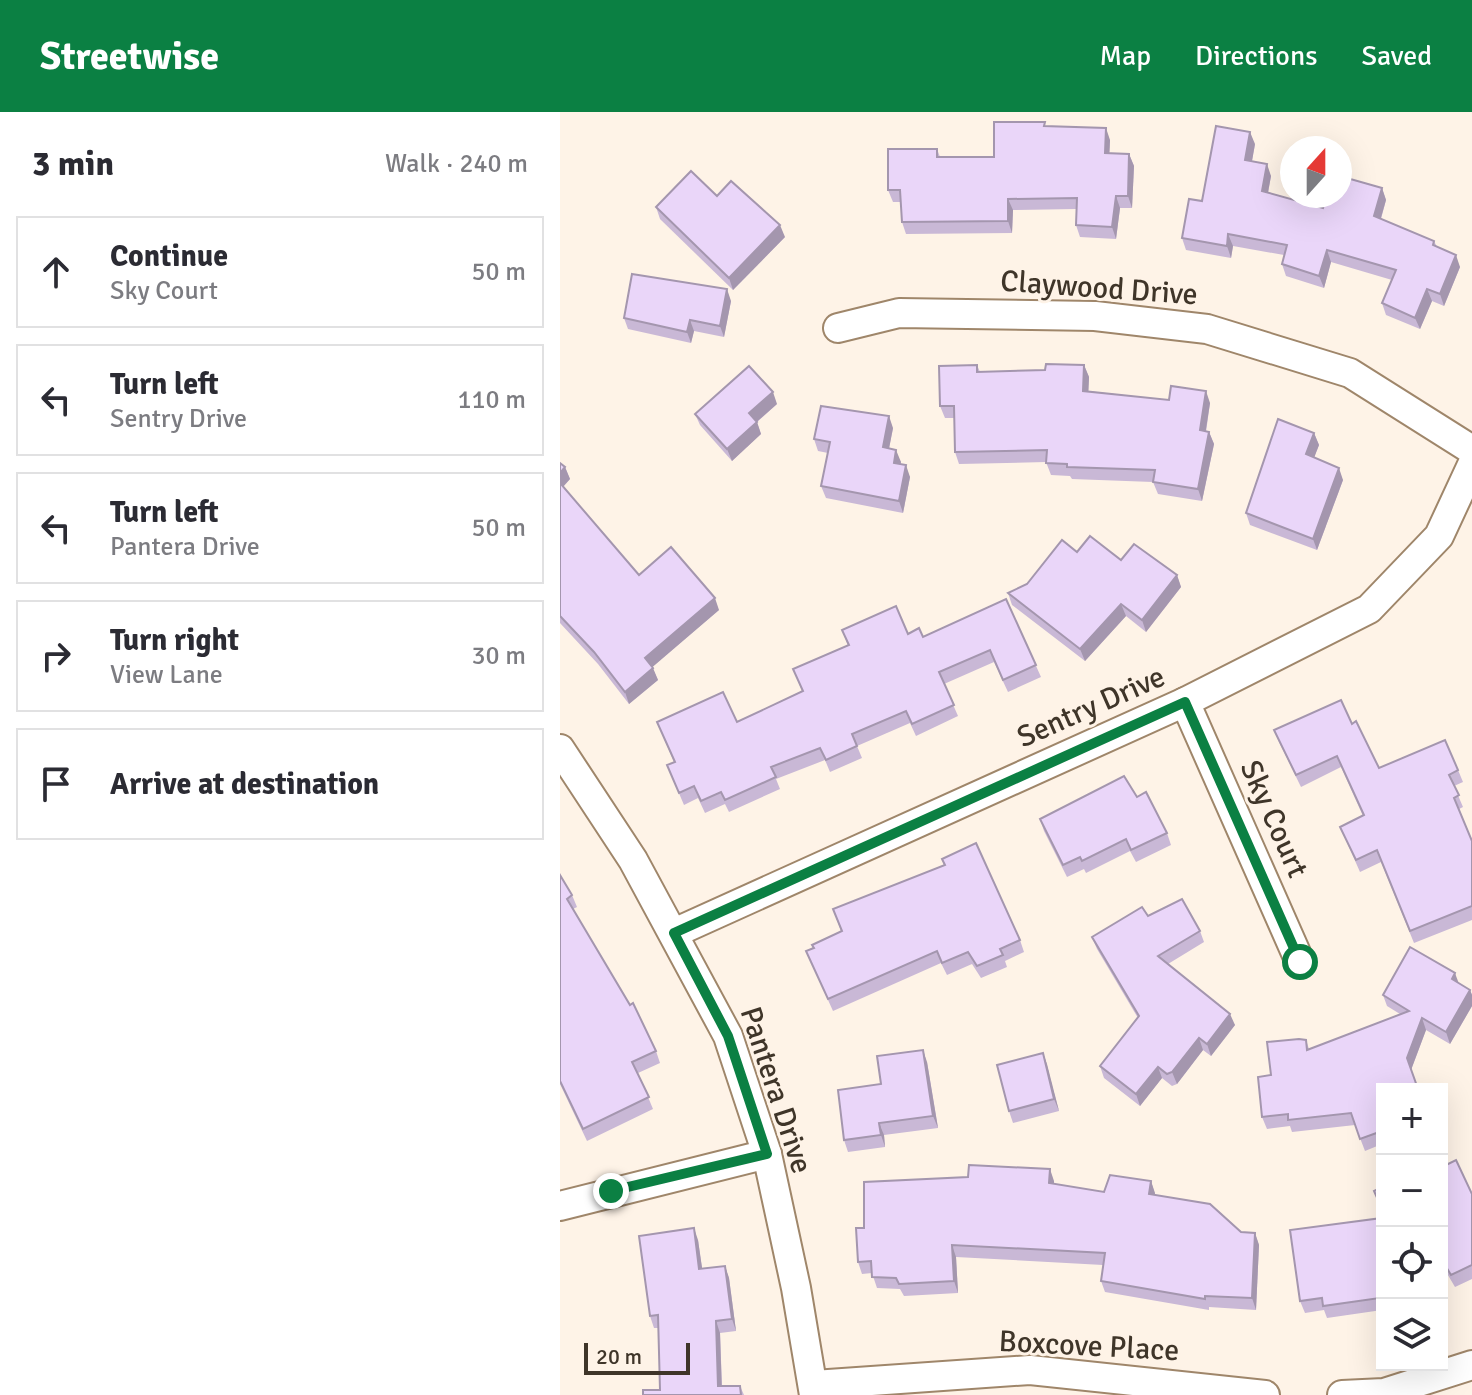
<!DOCTYPE html>
<meta charset="utf-8">
<style>
:root{--surface:#fff;--page:#f2f2f3;--text:#2b2b33;--muted:#7c7c81;--line:#e1e1e2;--accent:#0b8043}
body{margin:0;font-family:Signika,sans-serif;background:var(--page);color:var(--text)}
.controls{position:absolute;right:24px;bottom:24px;display:grid;overflow:hidden;border-radius:0px;box-shadow:0 8px 32px #0002}
.controls button{width:72px;height:72px;display:grid;place-items:center;padding:0;border:0;border-bottom:2px solid var(--line);background:var(--surface);color:var(--text);font:40px sans-serif}
.compass{position:absolute;left:720px;top:24px;width:72px;height:72px;border-radius:50%;background:var(--surface);box-shadow:0 8px 32px #0002;rotate:21deg}
.scale{position:absolute;left:24px;bottom:20px;width:106px;box-sizing:border-box;padding-left:8px;border:4px solid #3f3529;border-top:0;font-size:22px;line-height:28px;white-space:nowrap;color:#3f3529;-webkit-text-stroke:6px #fef3e7;paint-order:stroke}
.stop{position:absolute;width:24px;height:24px;margin:-18px;border:6px solid #0b8043;border-radius:50%;background:#fff}
.stop.end{background:#0b8043;border-color:#fff;box-shadow:0 2px 8px #0008}
.list{margin:0;padding:0;list-style:none}
h2{display:flex;justify-content:space-between;align-items:center;height:104px;margin:0;padding:0 32px;font-size:34px}
h2 small{font-size:26px;font-weight:400;color:var(--muted)}
.list li{display:grid;grid-template-columns:52px 1fr auto;gap:24px;align-items:center;box-sizing:border-box;height:112px;margin:0 16px 16px;padding:0 16px;border:2px solid var(--line);border-radius:0px}
.list b{display:block;font-size:30px;white-space:nowrap}
.list p{margin:0;font-size:26px;white-space:nowrap;color:var(--muted)}
.list em{font-size:26px;font-style:normal;color:var(--muted)}
.icon{flex:none;width:44px;height:44px;fill:none;stroke:currentColor;stroke-width:2;stroke-linecap:round;stroke-linejoin:round}
.map{position:relative;flex:none;width:912px;height:1283px;overflow:hidden}
header{display:flex;align-items:center;gap:48px;box-sizing:border-box;height:112px;padding:0 40px;background:var(--accent);color:#fff}
header strong{font-size:38px}
nav{display:flex;gap:44px;margin-inline-start:auto;font-size:28px}
main{display:flex}
aside{flex:1;background:var(--surface)}
.map>svg:first-child{display:block}
</style>
<header>
<strong>Streetwise</strong>
<nav><a>Map</a><a>Directions</a><a>Saved</a></nav>
</header>
<main>
<aside>
<h2>3 min<small>Walk · 240 m</small></h2>
<ul class="list">
<li><svg class="icon" aria-label="ahead" viewBox="0 0 24 24"><path d="M12 20V5M6 11l6-6 6 6"/></svg><div><b>Continue</b><p>Sky Court</p></div><em>50 m</em></li>
<li><svg class="icon" aria-label="left" viewBox="0 0 24 24"><path d="M17 20v-9H6M10 6l-5 5 5 5"/></svg><div><b>Turn left</b><p>Sentry Drive</p></div><em>110 m</em></li>
<li><svg class="icon" aria-label="left" viewBox="0 0 24 24"><path d="M17 20v-9H6M10 6l-5 5 5 5"/></svg><div><b>Turn left</b><p>Pantera Drive</p></div><em>50 m</em></li>
<li><svg class="icon" aria-label="right" viewBox="0 0 24 24"><path d="M7 20v-9h11M14 6l5 5-5 5"/></svg><div><b>Turn right</b><p>View Lane</p></div><em>30 m</em></li>
<li><svg class="icon" aria-label="arrive" viewBox="0 0 24 24"><path d="M6 21V4h12l-3 4 3 4H6"/></svg><div><b>Arrive at destination</b></div></li>
</ul>
</aside>
<div class="map">
<svg width="912" height="1283" viewBox="0 0 912 1283">
<rect width="100%" height="100%" fill="#fef3e7"/>
<g fill="none" stroke-linecap="round" stroke-linejoin="round">
<!-- minor casing -->
<g stroke="#9f866a" stroke-width="32">
<g id="minor">
<path d="M278,216L339,201L535,204L647,217L790,261L912,338"/>
<path d="M625,590L740,850"/>
<path d="M0,637L73,748L168,924L207,1042L236,1176L254,1283"/>
<path d="M114,821L625,590L809,497L879,424L912,353"/>
<path d="M0,1094L207,1042"/>
<path d="M254,1273L470,1258L705,1283"/>
<path d="M782,1283L824,1281L912,1253"/>
</g>
</g>
<!-- minor -->
<use href="#minor" stroke="#fff" stroke-width="28"/>
</g>
<!-- wall -->
<g fill="#c9b8d6">
<path d="M486,14L550,28L549,41L569,42L574,54L572,96H560L556,127L520,125L516,113V97L453,98L452,121L346,122L342,110L341,90H333L328,78L377,37L380,45H434Z"/>
<path d="M695,32L692,49L711,64L708,81L763,96L822,76L826,88L821,107L874,129L877,135L900,155L884,194L872,189L860,217L826,203L822,191L832,168L771,150L764,176L726,164L722,152L724,143L673,134L671,146L626,138L622,126L642,89Z"/>
<path d="M96,95L225,125L173,178L100,107Z"/>
<path d="M171,189L164,225L134,219L131,231L68,217L64,206Z"/>
<path d="M417,253L420,260L485,258L524,253L529,265L528,279L609,288L650,291L646,320H649L654,332L642,389L598,382L593,370L512,367L510,364L491,363L486,350L399,352L395,340L394,306H385L380,294Z"/>
<path d="M217,292L197,310L201,322L172,349L140,313L135,302Z"/>
<path d="M333,316L329,336L341,350L340,352L350,365L343,401L266,386L261,374L268,341L258,339L254,327Z"/>
<path d="M754,321L759,333L754,345L783,368L757,438L690,413L686,401Z"/>
<path d="M0,351L5,355L10,367L3,375L79,463L159,498L92,555L98,568L69,592L38,552L0,511Z"/>
<path d="M517,440L561,448L617,463L621,475L586,520L566,504L525,549L452,493L448,481L467,472Z"/>
<path d="M446,487L481,565L448,580L434,550L384,572L398,604L356,624L350,611L297,634L302,646L270,660L265,648L216,667L220,677L169,700L165,692L145,701L138,686L124,693L107,653L114,650L97,610H177L242,579L233,557L288,534L282,518L348,522L363,525Z"/>
<path d="M792,612L819,656L898,658L903,670L894,674L903,695L899,697L912,729V808L854,831L821,750L800,760L785,726L780,715L803,704L781,655L741,675L719,630L714,618Z"/>
<path d="M577,685L607,721L611,733L576,750L570,739L526,761L524,757L507,765L484,719L480,707Z"/>
<path d="M382,747L460,828L464,840L445,849L447,855L421,866L412,852L387,863L381,851L273,899L246,839L281,819L273,797L384,753Z"/>
<path d="M0,763L12,783L17,795L13,797L96,939L100,951L78,961L93,997L27,1029L0,972Z"/>
<path d="M588,804L640,819L644,830L608,852L675,913L651,944L643,938L617,972L612,974L602,966L580,994L544,966L540,954L578,906L537,837L532,825Z"/>
<path d="M899,871L910,878L912,883V894L890,932L866,918L851,958L822,977V1032L805,1039L795,1013L732,1020L730,1014L707,1017L702,1005L711,963L746,928L749,937L840,902L827,894L823,883Z"/>
<path d="M483,941L499,999L453,1011L449,999Z"/>
<path d="M367,950L378,1016L324,1023L325,1035L288,1040L284,1028L321,972Z"/>
<path d="M882,1049L884,1054L912,1082V1167L895,1175L882,1153Z"/>
<path d="M494,1069V1072L544,1080L591,1069L595,1083L681,1120L695,1121L699,1133L696,1198L649,1195V1198L545,1180L541,1169L543,1153L396,1145L398,1181L344,1184L340,1177L317,1176L312,1161L302,1162L298,1150L304,1116Z"/>
<path d="M822,1106V1198L767,1206L764,1198L745,1201L740,1189Z"/>
<path d="M138,1128L142,1157L165,1154L169,1166L176,1219L160,1221L162,1274H180L184,1283H83L100,1278L98,1216H94L90,1204Z"/>
</g>
<!-- shaded-wall -->
<g fill="#a496ae">
<path d="M546,16L550,28L549,53L545,41Z"/>
<path d="M690,20L695,32L690,60L685,48Z"/>
<path d="M569,42L574,54L572,96L568,84Z"/>
<path d="M707,52L711,64L706,91L702,79Z"/>
<path d="M822,76L826,88L818,116L814,104Z"/>
<path d="M556,84L560,96L556,127L552,115Z"/>
<path d="M448,87L453,98L452,121L448,109Z"/>
<path d="M220,113L225,125L173,178L169,166Z"/>
<path d="M668,122L673,134L671,146L667,134Z"/>
<path d="M767,138L771,150L764,176L759,164Z"/>
<path d="M896,143L900,155L884,194L880,182Z"/>
<path d="M167,177L171,189L164,225L160,214Z"/>
<path d="M867,177L872,189L860,217L855,206Z"/>
<path d="M130,208L134,219L131,231L127,220Z"/>
<path d="M524,253L529,265L528,291L523,279Z"/>
<path d="M646,279L650,291L644,330L640,318Z"/>
<path d="M213,280L217,292L193,313L189,301Z"/>
<path d="M329,304L333,316L327,347L323,335Z"/>
<path d="M197,310L201,322L172,349L167,337Z"/>
<path d="M649,320L654,332L642,389L638,377Z"/>
<path d="M754,321L759,333L751,354L746,342Z"/>
<path d="M336,338L341,350L338,362L334,351Z"/>
<path d="M346,353L350,365L343,401L339,389Z"/>
<path d="M5,355L10,367L0,378V361Z"/>
<path d="M779,356L783,368L757,438L753,427Z"/>
<path d="M617,463L621,475L586,520L582,508Z"/>
<path d="M155,486L159,498L89,558L85,546Z"/>
<path d="M561,492L566,504L525,549L520,537Z"/>
<path d="M93,556L98,568L69,592L65,580Z"/>
<path d="M895,861L899,872L892,867Z"/>
<path d="M910,878L912,883V894L890,932L886,920Z"/>
<path d="M670,902L675,913L651,944L647,932Z"/>
<path d="M862,906L866,918L851,958L847,946Z"/>
<path d="M639,926L643,938L617,972L612,960Z"/>
<path d="M363,938L367,950L378,1016L373,1004Z"/>
<path d="M483,941L487,952L499,999L494,987Z"/>
<path d="M598,955L602,966L580,994L576,982Z"/>
<path d="M319,1011L324,1023L325,1035L321,1023Z"/>
<path d="M490,1057L494,1069V1083L489,1071Z"/>
<path d="M591,1069L595,1081L593,1094L589,1082Z"/>
<path d="M134,1116L138,1128L144,1169L139,1157Z"/>
<path d="M695,1121L699,1133L696,1198L692,1186Z"/>
<path d="M392,1133L396,1145L398,1181L394,1169Z"/>
<path d="M165,1154L169,1166L176,1219L172,1207Z"/>
<path d="M156,1209L160,1221L162,1283L158,1274Z"/>
</g>
<!-- building -->
<g fill="#ead6f9" stroke="#a496ae" stroke-width="2">
<path d="M434,10H485L484,14L546,16L545,41L569,42L568,84H556L552,115L516,113L517,86L448,87V109L342,110L340,78H328V37H377V45H434Z"/>
<path d="M656,14L690,20L685,48L707,52L702,79L763,96L766,84H780V64L822,76L814,104L874,129L873,133L896,143L880,182L867,177L855,206L822,191L836,158L767,138L759,164L722,152L727,133L668,122L667,134L622,126L629,87L642,89Z"/>
<path d="M131,59L157,84L171,69L220,113L169,166L96,95Z"/>
<path d="M72,162L167,177L160,214L130,208L127,220L64,206Z"/>
<path d="M486,252L524,253L523,279L609,288L611,274L646,279L640,318L649,320L638,377L593,370L595,358L507,355V352L486,351L487,338L395,340L394,294H380L379,254L417,253V260L485,258Z"/>
<path d="M189,254L213,280L189,301L197,310L167,337L135,302Z"/>
<path d="M261,294L329,304L323,335L336,338L334,351L346,353L339,389L261,374L270,330L254,327Z"/>
<path d="M718,307L754,321L746,342L779,356L753,427L686,401Z"/>
<path d="M0,351L5,355L0,361Z"/>
<path d="M0,371L79,463L111,435L155,486L85,546L93,556L65,580L34,540L0,504Z"/>
<path d="M530,424L561,448L574,432L617,463L582,508L561,492L520,537L448,481L467,472L502,428L517,440Z"/>
<path d="M446,487L476,553L443,568L430,538L379,560L394,593L352,612L346,599L292,622L297,634L266,648L260,636L211,655L216,665L165,688L161,680L141,689L134,674L119,681L107,653L115,650L97,610L163,580L177,610L243,579L233,557L289,533L282,518L336,494L348,522L359,516L363,525Z"/>
<path d="M781,588L792,612L796,609L819,656L885,628L898,658L889,663L899,683L894,686L912,729V794L850,819L817,738L796,748L780,715L804,703L777,644L736,663L714,618Z"/>
<path d="M564,664L577,685L586,680L607,721L571,738L566,727L522,749L520,745L503,753L480,707Z"/>
<path d="M416,731L460,828L440,837L443,843L417,854L408,840L382,851L377,839L268,887L246,839L254,836L252,833L282,819L273,797L385,753L382,747Z"/>
<path d="M0,763L12,783L7,787L70,893L73,891L96,939L72,950L89,985L23,1017L0,969Z"/>
<path d="M622,787L640,819L598,844L670,902L647,932L639,926L612,960L607,962L598,955L576,982L540,954L579,904L532,825L582,795L588,804Z"/>
<path d="M850,835L895,861L892,867L910,878L886,920L862,906L847,946L858,977H822V1019L800,1027L791,1001L728,1008V1002L702,1005L698,965L711,963L707,930L739,927L746,928L747,938L849,899L823,883Z"/>
<path d="M363,938L373,1004L319,1011L321,1023L284,1028L278,978L321,972L317,944Z"/>
<path d="M483,941L494,987L449,999L437,953Z"/>
<path d="M896,1048L912,1082V1153L891,1163L882,1148V1049L884,1054Z"/>
<path d="M409,1053L490,1057L489,1071L544,1080L550,1063L591,1069L589,1082L650,1092L681,1120L695,1121L692,1186L645,1184V1187L541,1169L545,1141L392,1133L394,1169L339,1172L336,1166L312,1165L311,1149L298,1150L296,1116H304V1070L408,1065Z"/>
<path d="M822,1075V1097L814,1079Z"/>
<path d="M822,1106V1167L818,1169L820,1186L763,1194L762,1186L740,1189L730,1118Z"/>
<path d="M134,1116L139,1157L165,1154L172,1207L156,1209L158,1274H180L181,1283H83V1278H100L98,1203L90,1204L79,1124Z"/>
</g>
<g fill="none" stroke-linecap="round" stroke-linejoin="round">
<!-- route -->
<path stroke="#0b8043" stroke-width="10" d="M51,1079L207,1042L168,924L114,821L625,590L740,850"/>
</g>
<g text-anchor="middle" dominant-baseline="central" stroke-width="6" stroke-linejoin="round" paint-order="stroke">
<!-- street labels -->
<g font-size="30" fill="#3f3529" stroke="#fef3e7">
<text transform="translate(539 176) rotate(4)">Claywood Drive</text>
<text transform="translate(531 595) rotate(-24)">Sentry Drive</text>
<text transform="translate(714 707) rotate(66)">Sky Court</text>
<text transform="translate(216 978) rotate(72)">Pantera Drive</text>
<text transform="translate(529 1234) rotate(3)">Boxcove Place</text>
</g>
</g>
</svg>
<div class="controls">
<button>+</button>
<button>−</button>
<button><svg class="icon" aria-label="locate" viewBox="0 0 24 24"><circle cx="12" cy="12" r="6"/><path d="M12 2v4M12 18v4M2 12h4M18 12h4"/></svg></button>
<button><svg class="icon" aria-label="layers" viewBox="0 0 24 24"><path d="M12 4l9 5-9 5-9-5zM3 14l9 5 9-5"/></svg></button>
</div>
<svg class="compass" viewBox="-18 -18 36 36"><path d="M0-13l5 13h-10z" fill="#e53935"/><path d="M0 13l5-13h-10z" fill="#7c7c81"/></svg>
<div class="scale">20 m</div>
<div class="stop" style="left:740px;top:850px"></div>
<div class="stop end" style="left:51px;top:1079px"></div>
</div>
</main>
